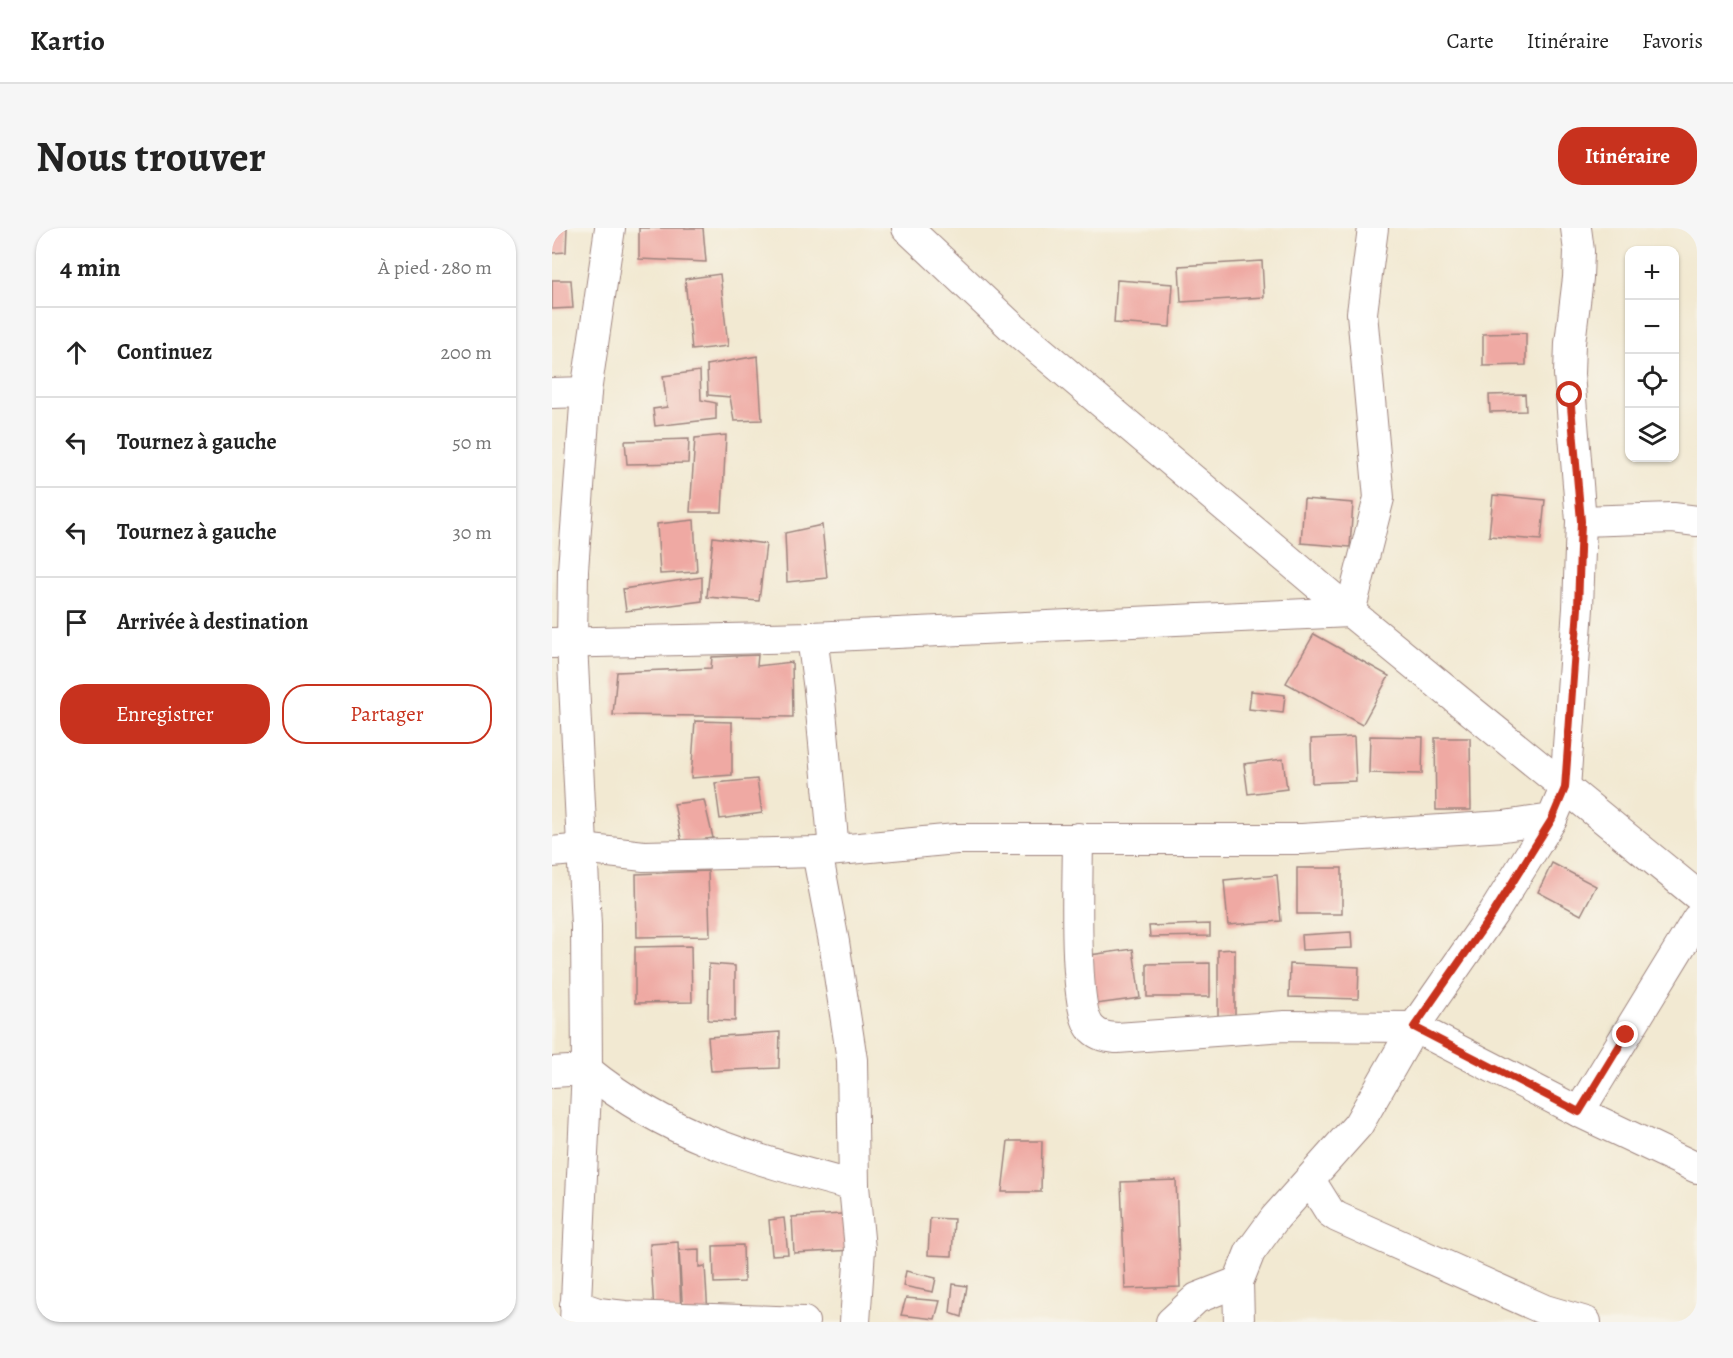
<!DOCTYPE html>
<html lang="fr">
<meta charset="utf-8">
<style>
:root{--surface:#fff;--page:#f6f6f6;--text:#222;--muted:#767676;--line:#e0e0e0;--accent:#c8321e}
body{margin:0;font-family:Alegreya,serif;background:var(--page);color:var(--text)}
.controls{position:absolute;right:18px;top:18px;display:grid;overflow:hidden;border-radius:12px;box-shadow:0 2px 4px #0004}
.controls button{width:54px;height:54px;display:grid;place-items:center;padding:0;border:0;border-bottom:2px solid var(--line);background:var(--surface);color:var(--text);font:30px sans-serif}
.stop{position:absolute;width:18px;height:18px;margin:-14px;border:4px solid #c8321e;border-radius:50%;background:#fff}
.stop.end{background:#c8321e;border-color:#fff;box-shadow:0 2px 6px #0008}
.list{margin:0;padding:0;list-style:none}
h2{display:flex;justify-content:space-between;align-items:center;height:78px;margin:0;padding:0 24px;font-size:26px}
h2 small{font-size:20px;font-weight:400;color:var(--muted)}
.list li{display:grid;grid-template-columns:39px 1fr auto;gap:18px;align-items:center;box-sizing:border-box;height:90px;padding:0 24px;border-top:2px solid var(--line)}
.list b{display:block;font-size:22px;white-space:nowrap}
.list em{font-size:20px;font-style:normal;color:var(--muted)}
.actions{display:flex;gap:12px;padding:18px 24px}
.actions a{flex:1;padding:14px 0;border:2px solid var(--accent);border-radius:24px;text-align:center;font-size:21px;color:var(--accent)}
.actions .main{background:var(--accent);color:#fff}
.icon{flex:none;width:33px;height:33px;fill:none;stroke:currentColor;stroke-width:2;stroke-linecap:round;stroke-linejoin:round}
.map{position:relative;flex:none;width:1145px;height:1094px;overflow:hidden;border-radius:24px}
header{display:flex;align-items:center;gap:36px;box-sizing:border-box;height:84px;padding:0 30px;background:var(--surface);border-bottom:2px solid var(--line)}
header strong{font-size:28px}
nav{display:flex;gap:33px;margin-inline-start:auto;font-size:21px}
.intro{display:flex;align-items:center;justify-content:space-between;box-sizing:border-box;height:144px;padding:0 36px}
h1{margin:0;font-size:42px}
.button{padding:15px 27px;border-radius:24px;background:var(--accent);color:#fff;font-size:21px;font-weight:700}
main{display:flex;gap:36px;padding:0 36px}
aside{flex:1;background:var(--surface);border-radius:24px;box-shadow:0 2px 4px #0004}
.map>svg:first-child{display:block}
</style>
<header>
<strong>Kartio</strong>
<nav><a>Carte</a><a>Itinéraire</a><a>Favoris</a></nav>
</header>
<div class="intro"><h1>Nous trouver</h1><a class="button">Itinéraire</a></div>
<main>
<aside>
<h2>4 min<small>À pied · 280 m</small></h2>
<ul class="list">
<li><svg class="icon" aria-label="ahead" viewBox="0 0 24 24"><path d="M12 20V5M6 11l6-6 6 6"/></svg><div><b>Continuez</b></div><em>200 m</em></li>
<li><svg class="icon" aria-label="left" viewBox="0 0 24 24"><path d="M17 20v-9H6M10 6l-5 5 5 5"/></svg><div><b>Tournez à gauche</b></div><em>50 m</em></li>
<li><svg class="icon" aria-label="left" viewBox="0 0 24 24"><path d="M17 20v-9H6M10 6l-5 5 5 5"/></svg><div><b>Tournez à gauche</b></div><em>30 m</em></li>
<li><svg class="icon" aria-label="arrive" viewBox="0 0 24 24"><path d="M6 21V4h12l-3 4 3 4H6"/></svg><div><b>Arrivée à destination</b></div></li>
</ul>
<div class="actions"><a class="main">Enregistrer</a><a>Partager</a></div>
</aside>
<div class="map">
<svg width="1145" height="1094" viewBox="0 0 1145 1094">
<rect width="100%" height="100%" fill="#f7f3e8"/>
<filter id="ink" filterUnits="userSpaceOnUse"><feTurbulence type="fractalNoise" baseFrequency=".0167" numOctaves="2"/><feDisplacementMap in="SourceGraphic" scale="12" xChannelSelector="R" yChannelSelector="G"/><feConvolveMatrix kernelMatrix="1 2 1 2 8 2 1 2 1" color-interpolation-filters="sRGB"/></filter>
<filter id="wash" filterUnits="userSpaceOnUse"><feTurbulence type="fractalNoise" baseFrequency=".008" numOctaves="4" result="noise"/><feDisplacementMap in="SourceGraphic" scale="24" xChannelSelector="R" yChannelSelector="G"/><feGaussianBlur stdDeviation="1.35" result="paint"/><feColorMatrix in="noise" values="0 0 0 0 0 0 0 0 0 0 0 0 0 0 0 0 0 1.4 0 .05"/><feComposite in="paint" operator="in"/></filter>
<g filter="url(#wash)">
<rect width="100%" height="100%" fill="#f2e9d2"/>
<g id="blocks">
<!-- building -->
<g fill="#efa9a3">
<path d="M0,0H15L14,24L0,25Z"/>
<path d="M87,0H151L154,34L87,31Z"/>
<path d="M710,33L712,69L629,74L627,38Z"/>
<path d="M168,46L176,118L140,122L133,51Z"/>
<path d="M0,52H19L21,80L0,81Z"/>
<path d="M565,52L621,56L618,99L562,95Z"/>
<path d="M974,105V137L931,138V106Z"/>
<path d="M206,128L210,192L182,193L178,169L156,167L155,137Z"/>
<path d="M148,143L149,172L164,175V191L103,198L101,181L115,179L111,148Z"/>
<path d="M973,166L974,183L938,184L937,167Z"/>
<path d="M174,207L170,284H138L143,210Z"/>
<path d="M137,211L136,235L75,236L73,213Z"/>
<path d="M941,267L993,272L989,312L937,308Z"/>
<path d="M752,271L801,275L798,319L749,315Z"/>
<path d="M142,292L145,344L108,346L105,296Z"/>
<path d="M270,297L275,350L235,354L233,305Z"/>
<path d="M161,309L214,316L207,373L155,369Z"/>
<path d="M150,349V373L74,383L71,361Z"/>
<path d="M762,406L837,448L810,497L734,455Z"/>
<path d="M206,427L205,438L240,434L241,489L61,487L65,444L159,440L160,429Z"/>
<path d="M699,463L733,467L731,485L697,481Z"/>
<path d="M143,493L180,494V547L139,550Z"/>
<path d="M818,508L871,509L870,546L817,545Z"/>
<path d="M802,509L804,553L760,555L759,511Z"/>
<path d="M883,510H918L919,582H884Z"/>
<path d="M731,531L735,561L696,566L692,536Z"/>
<path d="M205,551L210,585L168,591L163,555Z"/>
<path d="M152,572L161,610L130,615L122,576Z"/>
<path d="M1000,635L1044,658L1029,687L986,664Z"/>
<rect x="745" y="640" width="45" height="46"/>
<path d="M156,643L158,708L85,709L84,646Z"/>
<path d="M725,647L729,693L676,697L672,652Z"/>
<path d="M658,696V708L598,709L597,698Z"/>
<path d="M799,704L800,720L750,722L749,707Z"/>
<path d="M139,718L140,774L83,775V719Z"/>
<path d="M581,721L588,770L544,776L538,727Z"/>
<path d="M683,721V790H666V722Z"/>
<path d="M658,735V769H595V736Z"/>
<path d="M157,736L183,738V793L156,792Z"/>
<path d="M738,736L807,739L806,771L737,769Z"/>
<path d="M228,804L227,840L159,843L156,809Z"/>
<path d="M456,913H490L489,964H450Z"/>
<path d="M624,952L628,1059L573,1061L569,954Z"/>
<path d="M306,985L303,1022L242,1025L240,989Z"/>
<path d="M232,990L236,1026L220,1027L217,992Z"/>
<path d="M378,990L402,991L400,1028L376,1027Z"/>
<path d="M126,1014L129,1083L102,1084L98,1016Z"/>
<path d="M191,1017L192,1054L162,1055L161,1018Z"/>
<path d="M147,1021V1039L153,1038L156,1086L131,1087L127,1022Z"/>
<path d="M354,1043L384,1050L381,1064L351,1058Z"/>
<path d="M401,1056L415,1058L410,1089L398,1085Z"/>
<path d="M354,1070L388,1073L383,1091L349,1087Z"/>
</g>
</g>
</g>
<g filter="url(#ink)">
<use href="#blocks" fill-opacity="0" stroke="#9e847e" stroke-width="1.5"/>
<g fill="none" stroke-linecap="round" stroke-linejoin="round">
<!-- minor casing -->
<g stroke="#9e847e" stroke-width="32">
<g id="minor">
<path d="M355,0L459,98L798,384L1145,667"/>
<path d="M0,165L34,164"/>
<path d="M1029,293L1121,290L1145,293"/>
<path d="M260,409L267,462L282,622"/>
<path d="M0,415L260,409L798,384L827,270L810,85L821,0"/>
<path d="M526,610C526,642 520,782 540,801C548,809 556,809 565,810L733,798L862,799L1027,884L1145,940"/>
<path d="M0,624L30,621L92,628L265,624L404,611H750L952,598L1000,591L1013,560L1026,380L1029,293L1017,146L1018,115L1026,50L1027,23L1024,0"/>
<path d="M265,624L282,714L300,832L302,958L308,1021L303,1094"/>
<path d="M0,844L35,842C117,909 201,931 302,958"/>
<path d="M1027,884L1145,691"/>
<path d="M758,952L778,984L785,989L993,1082L1034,1094"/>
<path d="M23,1077L46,1085L73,1088L252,1094"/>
<path d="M23,1094L35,842L34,698L20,415L21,342L34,164L58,0"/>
<path d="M619,1094L645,1070L686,1054"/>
<path d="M687,1094L686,1054L698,1024L723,990L806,897L862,799L942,684L1000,591"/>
</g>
</g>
<!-- minor -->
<use href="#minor" stroke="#fff" stroke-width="30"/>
</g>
</g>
<g fill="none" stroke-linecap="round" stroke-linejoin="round" filter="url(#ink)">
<!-- route -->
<path stroke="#c8321e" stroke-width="8" d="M1018,167L1029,293L1026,380L1013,560L1000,591L942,684L862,799L1027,884L1074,807"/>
</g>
</svg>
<div class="controls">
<button>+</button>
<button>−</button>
<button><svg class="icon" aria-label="locate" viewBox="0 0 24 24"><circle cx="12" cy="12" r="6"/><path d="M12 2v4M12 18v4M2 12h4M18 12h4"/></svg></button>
<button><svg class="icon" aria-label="layers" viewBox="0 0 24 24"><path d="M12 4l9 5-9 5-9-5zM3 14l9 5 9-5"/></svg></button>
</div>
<div class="stop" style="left:1018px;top:167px"></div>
<div class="stop end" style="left:1074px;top:807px"></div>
</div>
</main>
